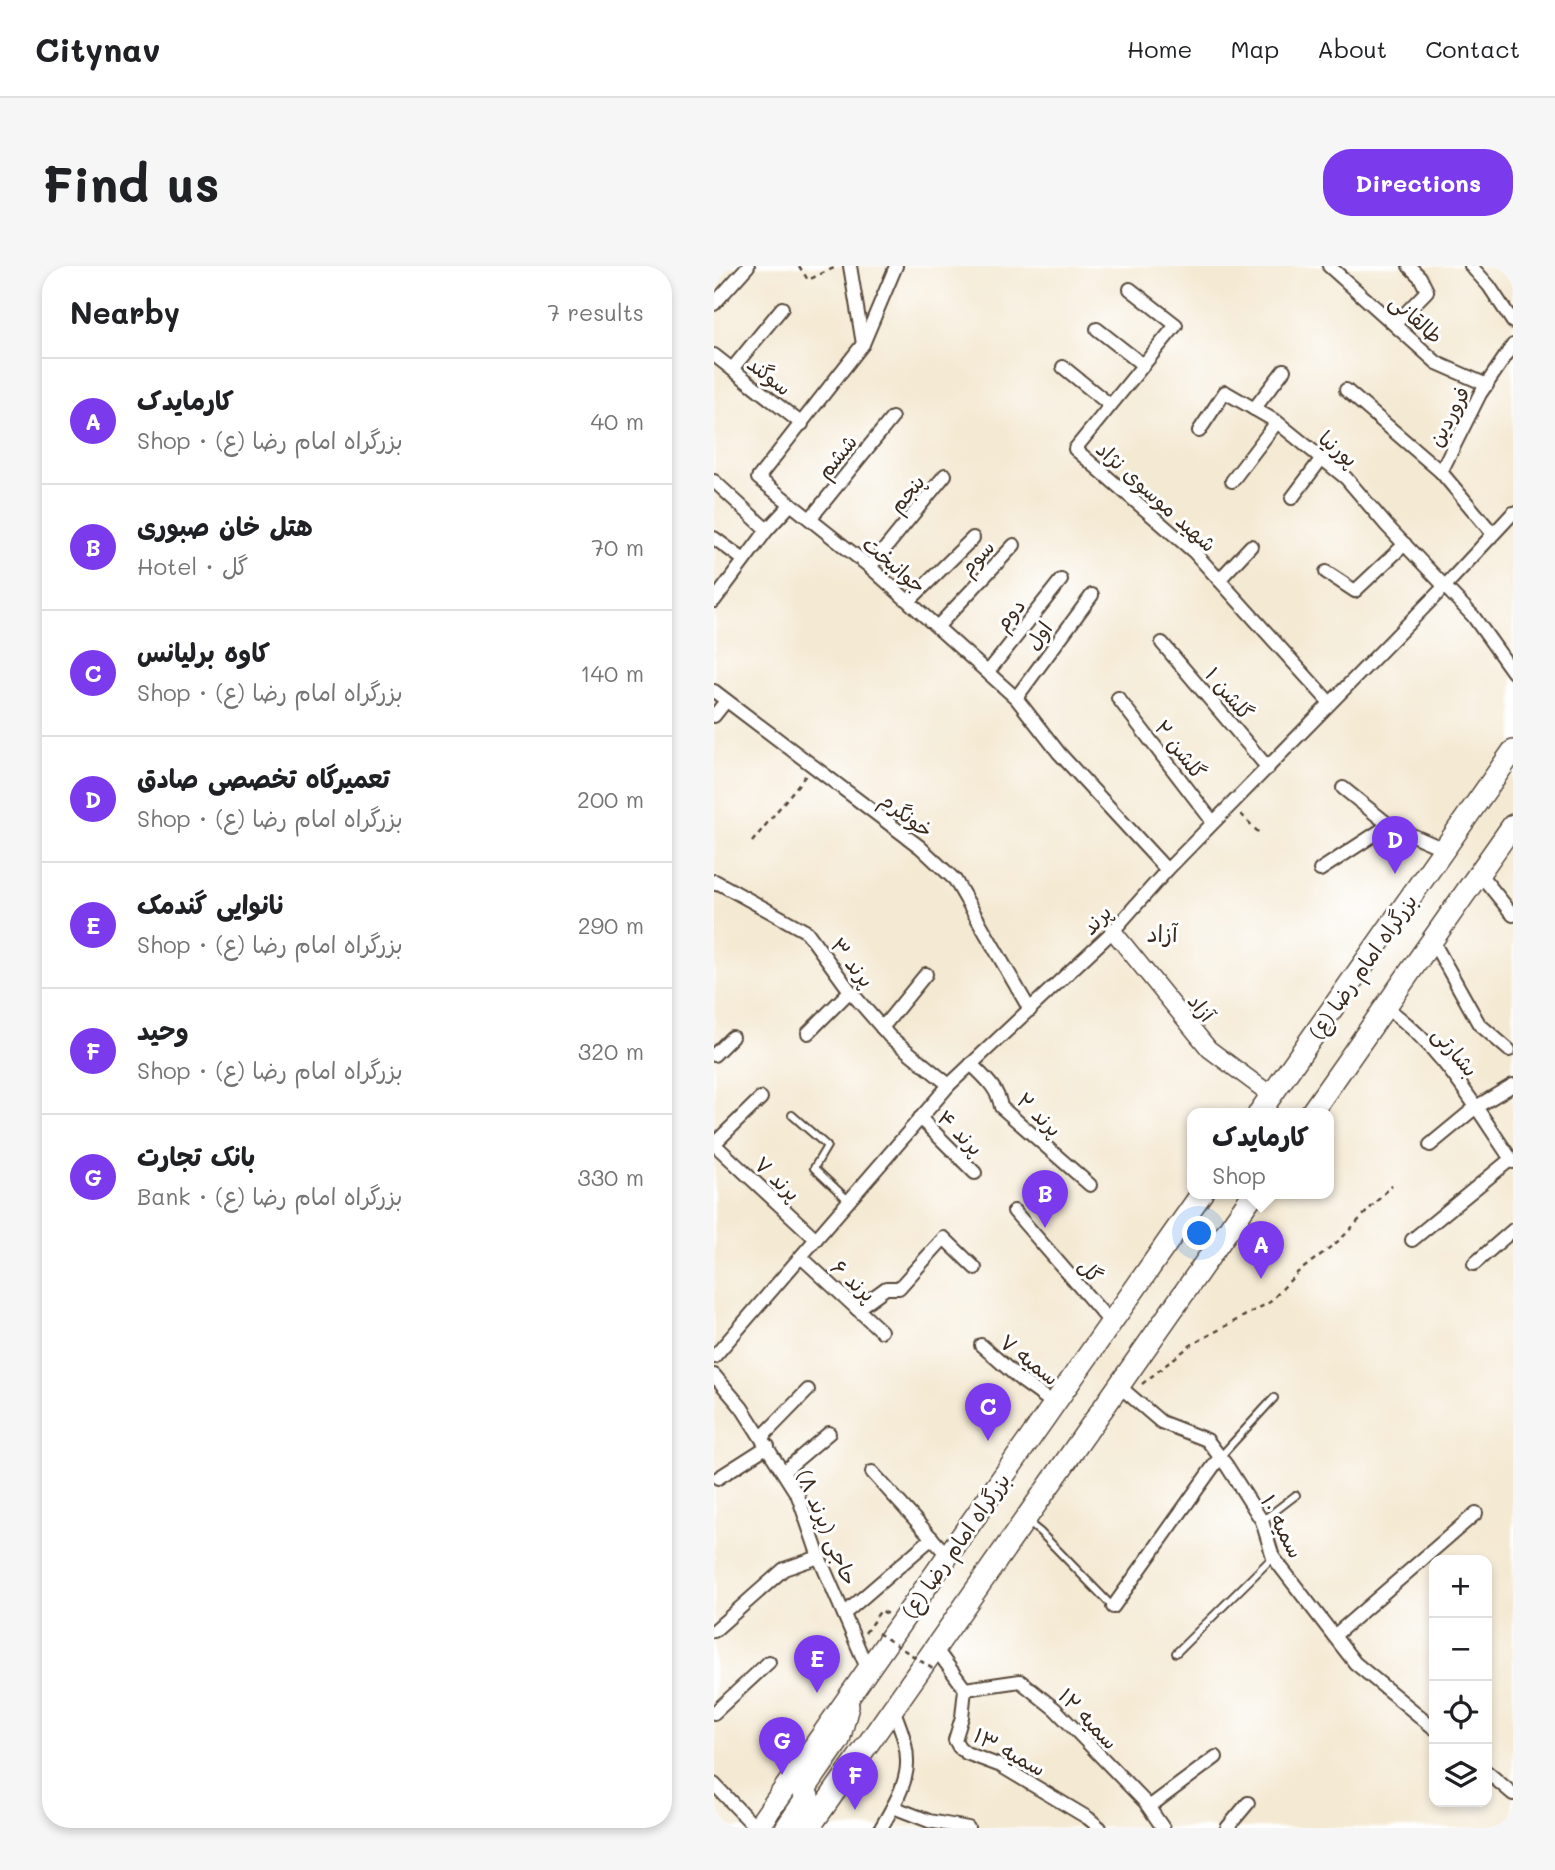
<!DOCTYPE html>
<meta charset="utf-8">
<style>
:root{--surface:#fff;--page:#f6f6f6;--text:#202124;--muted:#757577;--line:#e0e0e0;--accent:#7c3aed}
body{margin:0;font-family:Mali,"Playpen Sans Arabic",sans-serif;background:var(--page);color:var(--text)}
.controls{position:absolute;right:21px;bottom:21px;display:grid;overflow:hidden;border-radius:14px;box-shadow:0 4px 10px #0003}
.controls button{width:63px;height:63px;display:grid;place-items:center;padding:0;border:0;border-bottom:2px solid var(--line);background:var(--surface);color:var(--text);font:35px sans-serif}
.you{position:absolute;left:486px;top:968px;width:24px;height:24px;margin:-18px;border:5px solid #fff;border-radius:50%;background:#1a73e8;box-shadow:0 0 0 10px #1a73e833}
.badge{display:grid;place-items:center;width:46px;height:46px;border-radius:50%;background:var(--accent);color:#fff;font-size:23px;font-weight:700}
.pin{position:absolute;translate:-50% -58px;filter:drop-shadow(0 2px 4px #0008)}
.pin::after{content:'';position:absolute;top:37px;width:24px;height:21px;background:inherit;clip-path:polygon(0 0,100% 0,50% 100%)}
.popup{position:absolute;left:473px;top:842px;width:147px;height:91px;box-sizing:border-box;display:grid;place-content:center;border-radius:14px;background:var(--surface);filter:drop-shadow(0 2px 5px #0005);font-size:23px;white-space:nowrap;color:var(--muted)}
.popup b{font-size:26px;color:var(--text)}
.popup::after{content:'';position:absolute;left:50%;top:100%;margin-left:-14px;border:14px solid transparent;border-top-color:var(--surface)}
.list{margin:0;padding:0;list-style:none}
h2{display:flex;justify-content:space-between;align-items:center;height:91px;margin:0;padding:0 28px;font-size:30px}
h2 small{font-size:23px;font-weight:400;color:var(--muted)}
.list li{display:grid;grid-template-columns:46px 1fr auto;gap:21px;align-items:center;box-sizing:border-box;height:126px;padding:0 28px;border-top:2px solid var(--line)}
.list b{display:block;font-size:26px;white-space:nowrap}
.list p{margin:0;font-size:23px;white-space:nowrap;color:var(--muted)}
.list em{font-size:23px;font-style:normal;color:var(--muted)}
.icon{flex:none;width:38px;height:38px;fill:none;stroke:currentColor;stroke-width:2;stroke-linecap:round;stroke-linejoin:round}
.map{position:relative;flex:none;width:799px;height:1562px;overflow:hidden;border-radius:28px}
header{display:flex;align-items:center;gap:42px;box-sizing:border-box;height:98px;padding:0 35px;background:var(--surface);border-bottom:2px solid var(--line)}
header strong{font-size:33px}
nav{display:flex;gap:38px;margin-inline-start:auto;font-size:24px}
.intro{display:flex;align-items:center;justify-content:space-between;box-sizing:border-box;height:168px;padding:0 42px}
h1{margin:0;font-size:49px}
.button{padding:18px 32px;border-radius:28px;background:var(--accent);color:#fff;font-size:24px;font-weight:700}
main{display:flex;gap:42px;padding:0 42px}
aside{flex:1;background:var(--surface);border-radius:28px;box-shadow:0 4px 10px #0003}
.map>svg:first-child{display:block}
</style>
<header>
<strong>Citynav</strong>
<nav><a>Home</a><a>Map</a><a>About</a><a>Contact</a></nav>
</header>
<div class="intro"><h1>Find us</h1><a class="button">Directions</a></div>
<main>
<aside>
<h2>Nearby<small>7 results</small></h2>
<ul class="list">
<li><span class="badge">A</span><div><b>کارمایدک</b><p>Shop · بزرگراه امام رضا (ع)</p></div><em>40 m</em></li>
<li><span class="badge">B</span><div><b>هتل خان صبوری</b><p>Hotel · گل</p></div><em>70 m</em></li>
<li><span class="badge">C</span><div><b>کاوه برلیانس</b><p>Shop · بزرگراه امام رضا (ع)</p></div><em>140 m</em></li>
<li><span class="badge">D</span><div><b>تعمیرگاه تخصصی صادق</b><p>Shop · بزرگراه امام رضا (ع)</p></div><em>200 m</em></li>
<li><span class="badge">E</span><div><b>نانوایی گندمک</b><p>Shop · بزرگراه امام رضا (ع)</p></div><em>290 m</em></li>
<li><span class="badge">F</span><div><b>وحید</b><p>Shop · بزرگراه امام رضا (ع)</p></div><em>320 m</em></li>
<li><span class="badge">G</span><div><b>بانک تجارت</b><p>Bank · بزرگراه امام رضا (ع)</p></div><em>330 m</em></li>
</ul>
</aside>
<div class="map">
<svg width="799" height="1562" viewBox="0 0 799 1562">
<rect width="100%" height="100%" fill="#fff"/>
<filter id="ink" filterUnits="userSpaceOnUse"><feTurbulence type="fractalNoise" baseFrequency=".0143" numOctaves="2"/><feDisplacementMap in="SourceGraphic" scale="14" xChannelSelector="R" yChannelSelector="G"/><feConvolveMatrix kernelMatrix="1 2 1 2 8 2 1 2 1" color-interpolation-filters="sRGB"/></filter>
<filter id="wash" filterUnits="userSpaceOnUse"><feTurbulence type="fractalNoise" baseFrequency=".00686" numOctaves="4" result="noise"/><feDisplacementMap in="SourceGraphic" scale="28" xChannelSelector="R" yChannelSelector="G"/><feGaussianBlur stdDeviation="1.57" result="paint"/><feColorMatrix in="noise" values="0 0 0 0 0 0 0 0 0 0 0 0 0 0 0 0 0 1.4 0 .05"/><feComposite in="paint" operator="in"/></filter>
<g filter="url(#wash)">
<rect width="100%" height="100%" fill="#f4e9d3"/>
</g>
<g filter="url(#ink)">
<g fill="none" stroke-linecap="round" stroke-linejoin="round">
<!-- service casing -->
<g stroke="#574739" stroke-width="10">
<g id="service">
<path d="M78,849L113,880L100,902L135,935"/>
<path d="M506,1191L560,1132"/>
<path d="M312,1255L326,1266L399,1341"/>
<path d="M548,1255L582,1229"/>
<path d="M462,1387L559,1291"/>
</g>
</g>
<!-- minor casing -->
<g stroke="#574739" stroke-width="16">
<g id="minor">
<path d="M136,0L149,78"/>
<path d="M182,0L149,78L44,212L156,301L302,432L345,487L453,604"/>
<path d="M615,0L723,97L773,119"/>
<path d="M757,0L775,20L799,56"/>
<path d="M416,23L462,59L361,183L480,286L616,437"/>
<path d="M0,38L34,0"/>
<path d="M681,58L713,25L706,11L695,0"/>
<path d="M383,63L429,99"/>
<path d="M0,89L88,158"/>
<path d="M349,101L396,139"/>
<path d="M18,103L68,42"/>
<path d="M632,124L727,206"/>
<path d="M540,143L570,104"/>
<path d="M485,165L511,126L563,156L632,212L673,260L759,350L799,406"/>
<path d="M0,215L53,264"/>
<path d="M518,215L563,156"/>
<path d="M578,232L608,192"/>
<path d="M96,253L178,152"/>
<path d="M779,268L727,206L766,128L799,79"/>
<path d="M0,272L30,294"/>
<path d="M156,301L231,209"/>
<path d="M612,306L641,325L691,278"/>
<path d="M505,314L537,280"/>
<path d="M0,335L53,264L77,238"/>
<path d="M195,335L259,272"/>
<path d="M224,360L300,279"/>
<path d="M448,377L554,502"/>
<path d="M274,406L347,314"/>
<path d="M0,425L206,581L241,614L316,744"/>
<path d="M302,432L378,329"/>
<path d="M404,432L499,556"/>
<path d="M0,450L12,435"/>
<path d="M629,522L675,559L730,583"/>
<path d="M606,604L675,559"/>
<path d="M765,607L799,649"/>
<path d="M0,618L1,615L93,666L136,725L176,771L235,819"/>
<path d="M718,674L765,758L795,784"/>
<path d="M671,741C727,779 761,841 799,896"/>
<path d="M168,762L212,708"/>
<path d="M94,767L136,725"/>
<path d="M0,789L18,771"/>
<path d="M257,798C270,811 284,822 287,841L376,919"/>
<path d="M206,852L261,907"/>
<path d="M0,878L102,973"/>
<path d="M0,878L47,832"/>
<path d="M716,879L762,841L799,819"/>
<path d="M300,945L397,1057"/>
<path d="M698,974L797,893"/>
<path d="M87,991L167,1065"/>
<path d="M760,998L799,964"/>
<path d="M143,1043L172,1022H185L230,972L261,1002"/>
<path d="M267,1079L308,1115L340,1138"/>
<path d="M0,1091L235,819L399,665L453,604L732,319L799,247"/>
<path d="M0,1109L28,1142L84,1230L105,1291L154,1404"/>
<path d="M405,1120L447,1156L493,1174L513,1200L548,1255L559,1291L620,1370L641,1397L720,1462"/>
<path d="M48,1171L94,1124"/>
<path d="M70,1205L115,1167"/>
<path d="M158,1206L234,1290"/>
<path d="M4,1212L54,1180"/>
<path d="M399,1341L506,1191"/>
<path d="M130,1348L218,1272"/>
<path d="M0,1365L70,1303L105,1291"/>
<path d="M620,1370L762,1247"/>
<path d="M221,1382L251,1423L248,1451L241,1474L245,1481L252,1487L287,1500L374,1552L386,1562"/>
<path d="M251,1423L306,1415L341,1443L431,1536L449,1562"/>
<path d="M0,1447L55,1396"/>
<path d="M773,1506L799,1528"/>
<path d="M0,1518L42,1562"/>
<path d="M179,1541L215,1555L254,1562"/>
<path d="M435,1541L502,1491"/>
<path d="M167,1562C196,1512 202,1497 179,1443"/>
<path d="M513,1562L534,1537"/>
</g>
</g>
<!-- tertiary casing -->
<g stroke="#574739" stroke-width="19">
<path id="tertiary" d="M399,665L495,783L557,829"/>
</g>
<!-- trunk casing -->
<g stroke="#574739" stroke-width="24">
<g id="trunk">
<path d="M545,847L799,485"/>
<path d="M597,847L799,559"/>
<path d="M89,1526L125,1474L134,1440"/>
<path d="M43,1562L488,927"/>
<path d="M72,1562L94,1530"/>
<path d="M95,1562L540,927"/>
</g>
</g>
<!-- path -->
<g stroke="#574739" stroke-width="2.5" stroke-dasharray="5 5" stroke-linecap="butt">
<path d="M85,0L94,14L124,0"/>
<path d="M527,548L545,567"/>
<path d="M38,576L92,509"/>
<path d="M428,1118L477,1079L556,1036L583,1007L627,973L678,919"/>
<path d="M151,1367L167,1344L173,1348"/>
</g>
<!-- service -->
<use href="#service" stroke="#fff" stroke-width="6"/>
<!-- minor -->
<use href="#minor" stroke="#fff" stroke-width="12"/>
<!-- tertiary -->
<use href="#tertiary" stroke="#fff" stroke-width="16"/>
<!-- trunk -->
<use href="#trunk" stroke="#fff" stroke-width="21"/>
<!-- path-bridge -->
<path stroke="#574739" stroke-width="2.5" stroke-dasharray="5 5" stroke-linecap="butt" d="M164,1367L219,1403"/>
</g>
</g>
<g text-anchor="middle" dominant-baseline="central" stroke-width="6" stroke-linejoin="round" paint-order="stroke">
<!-- street labels -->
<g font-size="21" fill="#3b2a1e" stroke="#fff">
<text transform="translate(703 52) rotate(42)">طالقانی</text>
<text transform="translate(56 109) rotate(38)">سوگند</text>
<text transform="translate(734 150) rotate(-62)">فروردین</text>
<text transform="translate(625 182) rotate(40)">پورنیا</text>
<text transform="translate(122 190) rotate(-51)">ششم</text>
<text transform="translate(192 227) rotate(-50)">پنجم</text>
<text transform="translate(443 230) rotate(42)">شهید موسوی نژاد</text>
<text transform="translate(262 291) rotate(-47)">سوم</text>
<text transform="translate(181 298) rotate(40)">جوانبخت</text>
<text transform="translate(295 348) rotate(-51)">دوم</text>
<text transform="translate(324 369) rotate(-54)">اول</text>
<text transform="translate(516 427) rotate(50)">گلشن ۱</text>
<text transform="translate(467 483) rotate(52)">گلشن ۲</text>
<text transform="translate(193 548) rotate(37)">خونگرم</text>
<text transform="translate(382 653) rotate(-46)">پرند</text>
<text transform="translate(139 696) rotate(52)">پرند ۳</text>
<text transform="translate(648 700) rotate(-55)">بزرگراه امام رضا (ع)</text>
<text transform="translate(488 741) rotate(51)">آزاد</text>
<text transform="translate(742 785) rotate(50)">بشارتی</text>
<text transform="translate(326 848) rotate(44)">پرند ۲</text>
<text transform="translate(247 866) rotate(45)">پرند ۴</text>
<text transform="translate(64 912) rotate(43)">پرند ۷</text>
<text transform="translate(377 1004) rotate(49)">گل</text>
<text transform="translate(140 1014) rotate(42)">پرند ۶</text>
<text transform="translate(316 1093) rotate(38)">سمیه ۷</text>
<text transform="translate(569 1260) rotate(63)">سمیه ۱۰</text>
<text transform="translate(114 1261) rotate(67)">حاجی (پرند ۸)</text>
<text transform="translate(241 1279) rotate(-55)">بزرگراه امام رضا (ع)</text>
<text transform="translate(375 1452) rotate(46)">سمیه ۱۲</text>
<text transform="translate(296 1485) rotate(28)">سمیه ۱۳</text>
</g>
<!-- neighbourhood labels -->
<g font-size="23" fill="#3b2a1e" stroke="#fff">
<text x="448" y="667">آزاد</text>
</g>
</g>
</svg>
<div class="controls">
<button>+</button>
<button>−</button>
<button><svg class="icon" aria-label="locate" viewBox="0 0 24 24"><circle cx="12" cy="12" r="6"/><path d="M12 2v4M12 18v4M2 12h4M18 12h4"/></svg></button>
<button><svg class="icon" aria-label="layers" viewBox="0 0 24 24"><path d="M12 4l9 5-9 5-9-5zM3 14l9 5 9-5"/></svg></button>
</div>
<div class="you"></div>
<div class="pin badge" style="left:547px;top:1013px">A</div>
<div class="popup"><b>کارمایدک</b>Shop</div>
<div class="pin badge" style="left:331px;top:962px">B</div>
<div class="pin badge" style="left:274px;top:1175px">C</div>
<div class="pin badge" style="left:681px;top:608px">D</div>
<div class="pin badge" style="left:103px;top:1427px">E</div>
<div class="pin badge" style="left:141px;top:1544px">F</div>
<div class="pin badge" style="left:68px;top:1509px">G</div>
</div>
</main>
